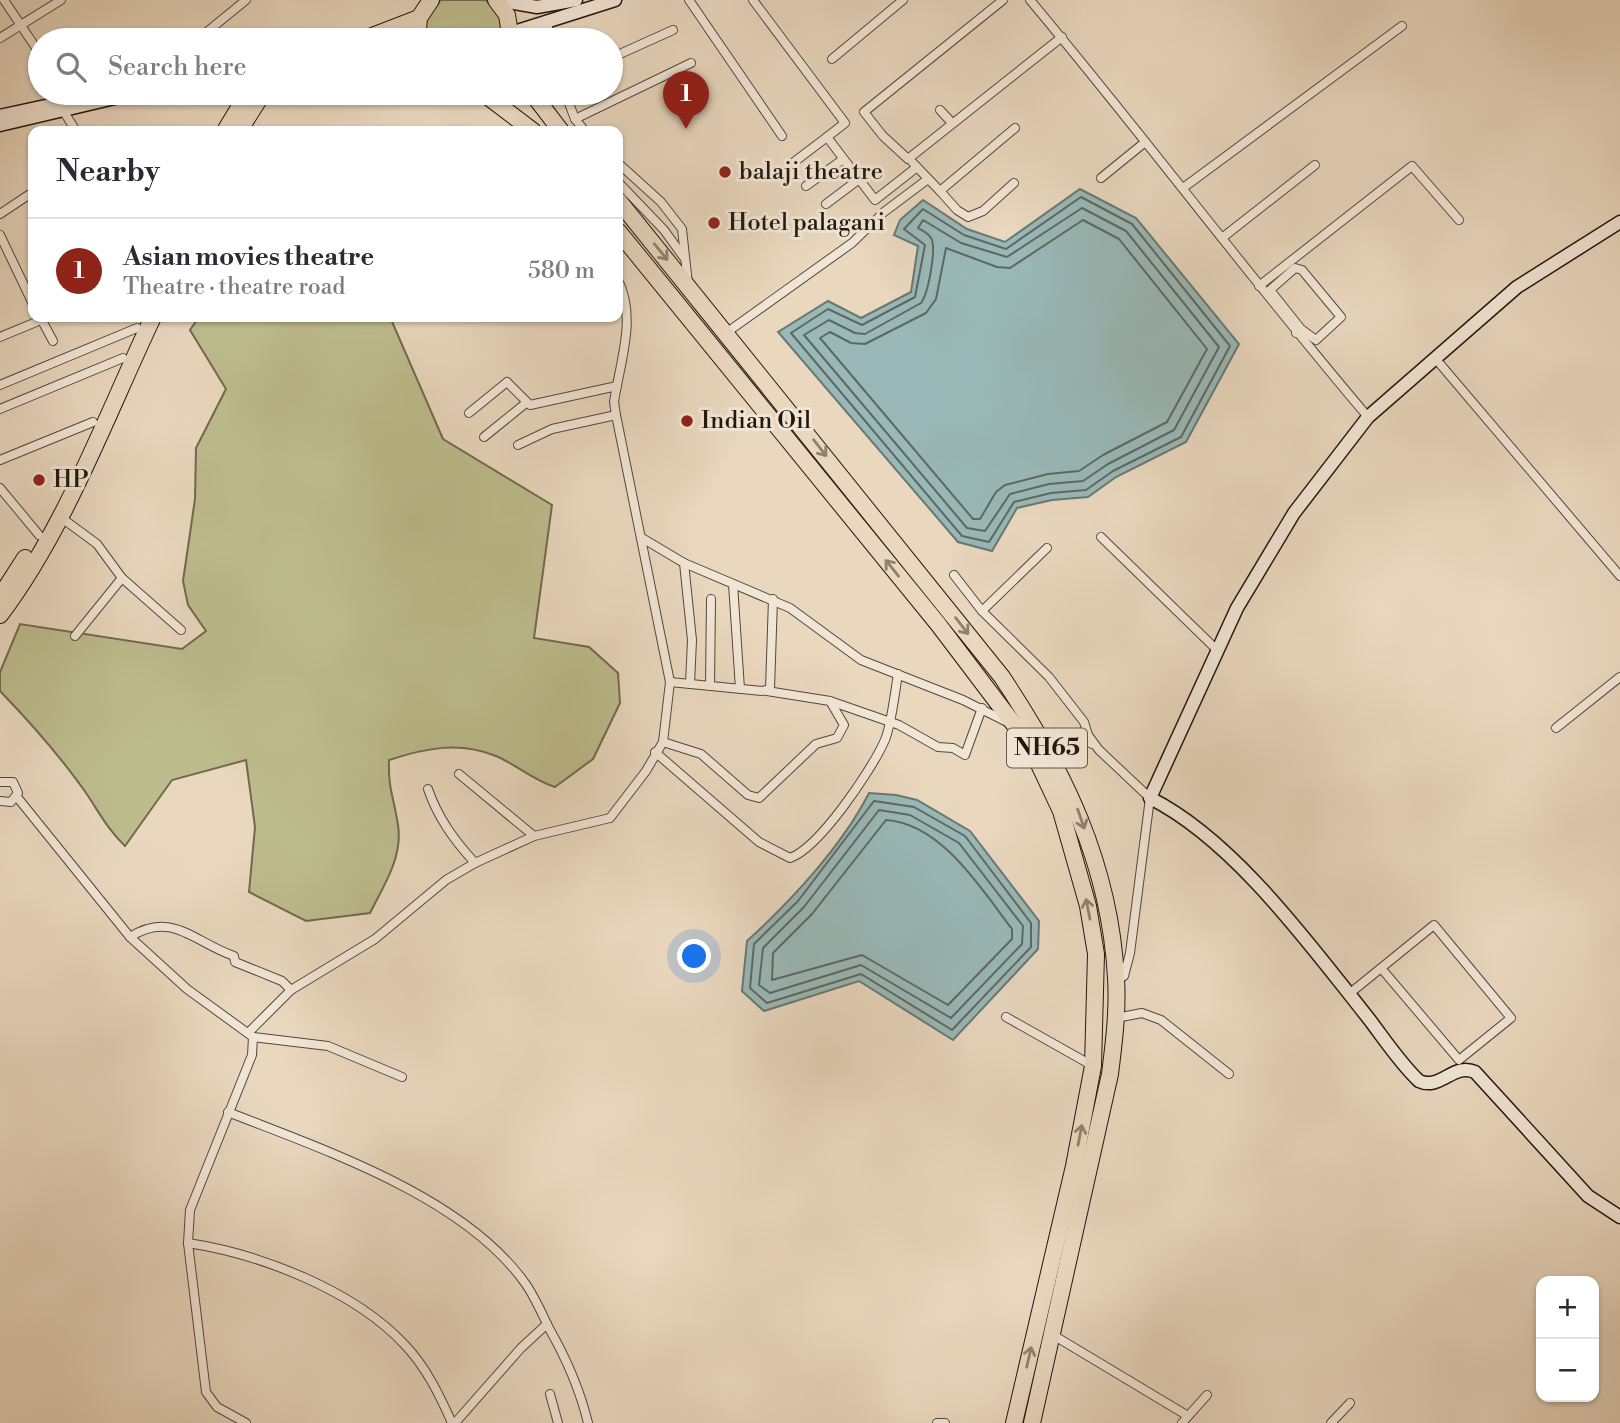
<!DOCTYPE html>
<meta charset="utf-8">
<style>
:root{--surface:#fff;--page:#f2f2f3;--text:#2b2b33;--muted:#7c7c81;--line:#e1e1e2;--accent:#8f2418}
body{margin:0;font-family:"Libre Bodoni",serif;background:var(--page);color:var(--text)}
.controls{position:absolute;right:21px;bottom:21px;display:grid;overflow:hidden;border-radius:14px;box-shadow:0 2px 5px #0004}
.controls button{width:63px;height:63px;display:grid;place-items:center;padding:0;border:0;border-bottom:2px solid var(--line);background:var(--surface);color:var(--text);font:35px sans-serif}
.you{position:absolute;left:695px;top:957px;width:24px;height:24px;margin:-18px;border:5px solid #fff;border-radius:50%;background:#1a73e8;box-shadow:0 0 0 10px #1a73e833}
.badge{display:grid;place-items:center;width:46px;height:46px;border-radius:50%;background:var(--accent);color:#fff;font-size:23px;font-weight:700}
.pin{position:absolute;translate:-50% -58px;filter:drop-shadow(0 2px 4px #0008)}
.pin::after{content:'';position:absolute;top:37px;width:24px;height:21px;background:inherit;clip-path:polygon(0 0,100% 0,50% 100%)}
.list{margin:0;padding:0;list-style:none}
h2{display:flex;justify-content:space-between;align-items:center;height:91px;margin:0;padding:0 28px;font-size:30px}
h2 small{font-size:23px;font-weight:400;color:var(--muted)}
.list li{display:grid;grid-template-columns:46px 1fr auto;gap:21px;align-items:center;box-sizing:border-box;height:105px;padding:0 28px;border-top:2px solid var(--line)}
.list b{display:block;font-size:26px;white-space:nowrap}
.list p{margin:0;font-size:23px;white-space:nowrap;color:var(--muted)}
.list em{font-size:23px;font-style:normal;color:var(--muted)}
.icon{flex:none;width:38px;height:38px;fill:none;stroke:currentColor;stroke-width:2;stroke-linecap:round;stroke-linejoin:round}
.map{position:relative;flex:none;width:1620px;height:1423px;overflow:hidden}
.search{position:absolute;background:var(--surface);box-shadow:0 2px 5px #0004;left:28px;top:28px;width:595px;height:77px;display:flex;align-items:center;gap:18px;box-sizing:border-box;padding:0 24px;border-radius:38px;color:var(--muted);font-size:26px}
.panel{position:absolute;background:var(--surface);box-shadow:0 2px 5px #0004;left:28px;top:126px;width:595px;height:196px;border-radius:14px}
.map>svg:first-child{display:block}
</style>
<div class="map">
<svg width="1620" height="1423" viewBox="0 0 1620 1423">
<rect width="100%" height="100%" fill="#e9d7be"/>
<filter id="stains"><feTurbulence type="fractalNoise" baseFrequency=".00286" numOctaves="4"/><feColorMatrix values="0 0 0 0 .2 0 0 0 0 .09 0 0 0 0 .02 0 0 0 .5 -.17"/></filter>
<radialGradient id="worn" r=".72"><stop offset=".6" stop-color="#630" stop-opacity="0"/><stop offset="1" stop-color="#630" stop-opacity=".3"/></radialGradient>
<!-- green -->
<g fill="#bdbc8d" stroke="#706a4e" stroke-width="2">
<path d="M441,0H486L502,18L505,40H423L425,20Z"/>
<path d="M199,317H390L443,439L552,505L534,638L589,647L618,673L620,703L593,759L555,787C533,780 517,765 496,756C459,741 426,748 389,760C388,789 394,798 398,825C403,857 384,885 370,913L306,921L249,892L255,827L246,760L172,780L125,846C107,829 98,810 84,790C59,755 30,722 0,691V672L20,624L182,649L206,631L188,605L183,581L195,499L196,448L226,389L190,330Z"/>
</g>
<!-- water -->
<g fill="#99b8b7" stroke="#697873" stroke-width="2">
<path d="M1080,189L1136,218L1239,344L1186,442L1116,477L1088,497L1052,500L1017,508L992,551L958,542L778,332L828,301L861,318L911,292L918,246L894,235L900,220L923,200L967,229L1005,242Z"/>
<path d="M869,793L896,795L917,800L970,831L1039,921L1038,949L953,1040L859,981L764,1011L742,991L747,941C791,901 842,846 869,793Z"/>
</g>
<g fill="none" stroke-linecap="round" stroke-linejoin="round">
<!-- shore -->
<g stroke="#5e6862" stroke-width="2">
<path d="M1081,197L1132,224L1230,346L1181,437L1113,471L1086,490L1051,493L1014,502L989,542L962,536L791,333L828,309L862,325L915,297L925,245L904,229L923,209L964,235L1006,249Z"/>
<path d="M1082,208L1126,231L1219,347L1174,430L1108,464L1083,481L1049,484L1010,494L985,531L967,528L804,335L829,320L855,333L865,334L921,303C928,294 937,248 931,238C928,233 923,231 918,228L923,220L961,243L1007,257Z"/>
<path d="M1083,220L1119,239L1207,349L1167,422L1103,455L1079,471L1048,474L1005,485L996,492L980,519H973L820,338L830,332L851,343L865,344L926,313L936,299L946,248L997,267L1010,268Z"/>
<path d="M874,801L914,807L965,836L1031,923V947L952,1030L861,974L767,1003L750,988L754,944L798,901Z"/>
<path d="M879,810L910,815L959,843L1023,926L1022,944L951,1018L861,965L770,993L759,985L763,948L804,907Z"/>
<path d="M886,820C941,823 982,890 1012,929V939L948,1005L862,955L772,980L773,953L812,914Z"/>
</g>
<!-- street casing -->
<g stroke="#54473a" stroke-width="10">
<g id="street">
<path d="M4,0L40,54"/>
<path d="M689,0L782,136"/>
<path d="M753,0L845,123L827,137L875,200L917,167"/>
<path d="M1003,0L864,112L883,136L908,159L1062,37"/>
<path d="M1030,0C1145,137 1252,281 1368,417"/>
<path d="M547,23L551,40"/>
<path d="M0,38L61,0"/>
<path d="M197,40L246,0"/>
<path d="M611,58L673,30"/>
<path d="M832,59L903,0"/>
<path d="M565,93L575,119L585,131"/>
<path d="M940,110L952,123"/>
<path d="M64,112L76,131"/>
<path d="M575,119L691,63"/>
<path d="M794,162L827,137"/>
<path d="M618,163L661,202L682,229L688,284"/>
<path d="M913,163L940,191L1015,128"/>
<path d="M1101,178L1144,143"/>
<path d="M618,182L664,230L685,259"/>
<path d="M806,186L842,160"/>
<path d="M1183,188L1402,26"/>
<path d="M940,191L957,210L968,217L983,211L1014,183"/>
<path d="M826,204L858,180"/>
<path d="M0,214L33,192"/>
<path d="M0,235L33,304"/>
<path d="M1222,238L1315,165"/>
<path d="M1259,286L1412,166L1459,220"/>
<path d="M40,317L53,341"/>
<path d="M726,333L852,243L884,212L928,179"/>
<path d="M1296,333L1301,329L1316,340L1341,317L1302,270L1295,268L1270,290L1301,329"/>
<path d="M0,337L41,320"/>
<path d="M1435,358L1620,576"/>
<path d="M0,385L137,328"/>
<path d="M0,409L123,358"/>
<path d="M469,413L507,382L530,405L617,386"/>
<path d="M484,437L526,403"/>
<path d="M518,445L552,429L616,415"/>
<path d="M0,460L93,422"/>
<path d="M0,488L39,535"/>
<path d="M59,516L97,544L122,578L181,630"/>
<path d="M1101,537L1217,650"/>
<path d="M642,538L684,563L790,608L861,660L963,700L1009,723"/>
<path d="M684,563L692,640L690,684"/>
<path d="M954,575L982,611L1049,677L1084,722L1088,735L1099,750L1150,798L1130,953L1124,976L1116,980"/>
<path d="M733,584L740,689"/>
<path d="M982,611L1047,548"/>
<path d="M75,636L122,578"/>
<path d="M670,682L762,691L770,689L773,599"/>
<path d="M710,686L711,599"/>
<path d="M767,691L830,701L899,725L938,747L953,748L965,755L982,708"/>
<path d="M1556,728L1620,677"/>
<path d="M663,742L701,754L748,795L759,798L816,744L837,738L844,725L830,701"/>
<path d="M655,752L759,842L790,858C819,848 871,771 884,742C891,729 895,691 898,674"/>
<path d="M1052,756L1066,735L1074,734L1092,744"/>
<path d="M459,774L534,836"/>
<path d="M0,782H13L18,793L11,802L0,801"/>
<path d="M428,789C438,818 454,840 475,863"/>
<path d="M17,797L130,937L187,989L253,1037L252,1055L190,1210L188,1243C260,1254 354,1290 405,1345C426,1367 440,1396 452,1423"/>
<path d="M130,937C172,910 195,943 234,956L235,962L282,981L291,990"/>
<path d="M1349,994L1434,925L1511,1018L1459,1060L1381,968"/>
<path d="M1006,1017L1093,1066"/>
<path d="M1116,1018L1142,1013L1161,1020L1229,1074"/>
<path d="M250,1031L291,990L375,939L446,880L475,863L534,836L610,818L646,771L663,742L670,682L616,415L614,402C620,362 637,318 618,280"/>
<path d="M253,1037L328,1046L402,1077"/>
<path d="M228,1112C324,1150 463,1196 525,1283C535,1297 542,1314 550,1330C567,1360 580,1390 588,1423"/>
<path d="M188,1243L206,1392L217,1407L246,1423"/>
<path d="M1053,1335L1188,1416"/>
<path d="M550,1394L558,1423"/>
<path d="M455,1423L521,1348L547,1324"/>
<path d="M937,1423H945"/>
<path d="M1182,1423L1207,1395"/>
<path d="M1331,1423L1350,1403"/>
</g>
</g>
<!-- secondary casing -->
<g stroke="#22170e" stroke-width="15">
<g id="secondary">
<path d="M498,0L537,7L576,0"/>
<path d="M511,33L615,0"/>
<path d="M0,116L78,99"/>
<path d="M0,125L136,93"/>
<path d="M1620,222L1517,287L1368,417L1294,513L1237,608L1150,798C1234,840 1310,945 1369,1019C1385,1040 1400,1063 1419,1081C1440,1091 1454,1062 1475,1072L1588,1196L1620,1217"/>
</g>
</g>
<!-- highway casing -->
<g stroke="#22170e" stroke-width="18">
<g id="highway">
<path d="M496,0L507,15L511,40"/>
<path d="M362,40L419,18"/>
<path d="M417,40L419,18L431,0"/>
<path d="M483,93L533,131"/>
<path d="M532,93L561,131"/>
<path d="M225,131L248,93"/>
<path d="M239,131L263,93"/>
<path d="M618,200L1002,677C1064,770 1110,864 1116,978C1118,1010 1114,1042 1110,1074L1032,1423"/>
<path d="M618,231L938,624L1016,727L1036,758L1061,811L1088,906L1096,954L1093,1066L1074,1166L1014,1423"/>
<path d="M0,597L25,558"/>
<path d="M0,615C65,529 107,414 153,317"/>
</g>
</g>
<!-- street -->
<use href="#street" stroke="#f1e5d5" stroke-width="8"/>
<!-- secondary -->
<use href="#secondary" stroke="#f1e5d5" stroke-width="12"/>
<!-- highway -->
<use href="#highway" stroke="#e9d7be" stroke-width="16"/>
</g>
<!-- one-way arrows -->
<defs><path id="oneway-shaft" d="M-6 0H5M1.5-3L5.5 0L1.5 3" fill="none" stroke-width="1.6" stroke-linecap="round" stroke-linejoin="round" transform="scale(1.75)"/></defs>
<g stroke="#8f816f">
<use href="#oneway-shaft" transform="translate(661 252) rotate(51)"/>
<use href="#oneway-shaft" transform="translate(820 448) rotate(52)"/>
<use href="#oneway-shaft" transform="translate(892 568) rotate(-129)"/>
<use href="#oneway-shaft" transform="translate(962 626) rotate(52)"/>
<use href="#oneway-shaft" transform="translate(1081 819) rotate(71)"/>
<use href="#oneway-shaft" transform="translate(1088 909) rotate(-101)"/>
<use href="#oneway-shaft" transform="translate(1080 1135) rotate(-79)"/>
<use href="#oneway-shaft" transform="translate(1029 1357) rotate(-77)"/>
</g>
<!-- markers -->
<g fill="#8f2418" stroke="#f1e5d5" stroke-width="2.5">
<circle cx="725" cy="172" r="7"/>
<circle cx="714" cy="223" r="7"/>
<circle cx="687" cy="421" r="7"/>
<circle cx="39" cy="480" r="7"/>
</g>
<g text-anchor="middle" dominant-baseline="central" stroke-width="6" stroke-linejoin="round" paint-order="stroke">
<!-- shield labels -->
<rect fill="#f1e5d5" stroke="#60554a" stroke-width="2" x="1007" y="728.5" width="80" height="39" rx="5"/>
<g font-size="23" font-weight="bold" fill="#22170e">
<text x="1047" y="748">NH65</text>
</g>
<!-- poi labels -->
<g font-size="24" fill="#22170e" stroke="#f1e5d5" text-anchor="start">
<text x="739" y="172">balaji theatre</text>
<text x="728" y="223">Hotel palagani</text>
<text x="701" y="421">Indian Oil</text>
<text x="53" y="480">HP</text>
</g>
</g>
<rect width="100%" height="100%" filter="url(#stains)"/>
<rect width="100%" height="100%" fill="url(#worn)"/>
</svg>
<div class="controls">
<button>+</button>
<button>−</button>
</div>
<div class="you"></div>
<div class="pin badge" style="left:686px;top:129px">1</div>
<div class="search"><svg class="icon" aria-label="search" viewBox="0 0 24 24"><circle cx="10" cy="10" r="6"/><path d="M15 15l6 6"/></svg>Search here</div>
<section class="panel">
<h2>Nearby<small></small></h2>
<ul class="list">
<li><span class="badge">1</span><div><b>Asian movies theatre</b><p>Theatre · theatre road</p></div><em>580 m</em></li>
</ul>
</section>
</div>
